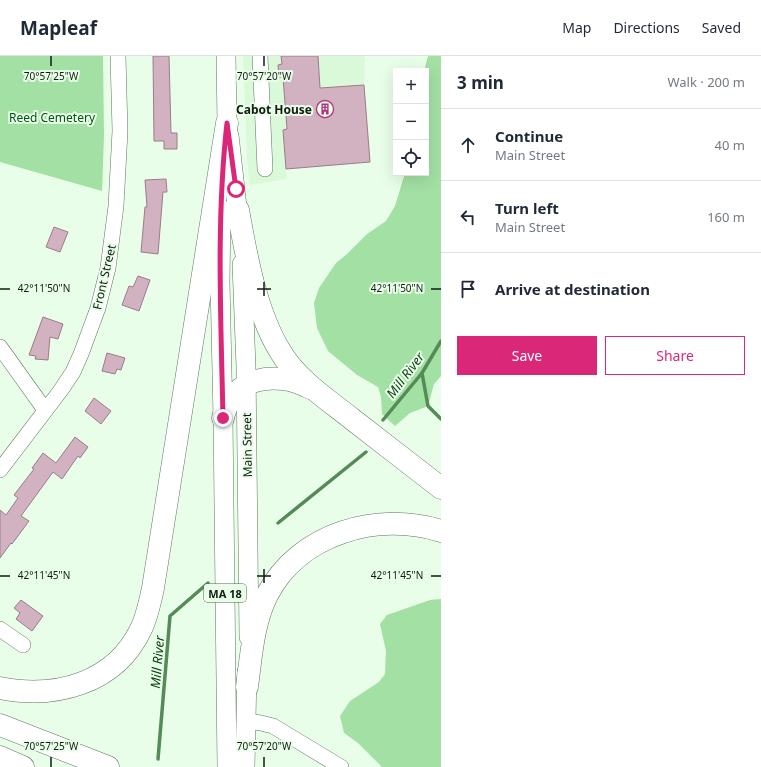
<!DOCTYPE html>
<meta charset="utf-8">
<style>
:root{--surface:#fff;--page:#f6f6f7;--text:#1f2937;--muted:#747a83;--line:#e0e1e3;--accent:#db2777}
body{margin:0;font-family:"Noto Sans",sans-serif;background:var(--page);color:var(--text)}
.controls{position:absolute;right:12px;top:12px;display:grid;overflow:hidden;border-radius:0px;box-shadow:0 4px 16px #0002}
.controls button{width:36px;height:36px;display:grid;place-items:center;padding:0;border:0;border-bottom:1px solid var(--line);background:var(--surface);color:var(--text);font:20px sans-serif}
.stop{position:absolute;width:12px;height:12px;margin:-9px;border:3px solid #db2777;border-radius:50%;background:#fff}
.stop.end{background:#db2777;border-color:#fff;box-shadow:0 1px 4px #0008}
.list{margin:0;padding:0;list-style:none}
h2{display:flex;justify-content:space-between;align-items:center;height:52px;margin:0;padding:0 16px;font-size:17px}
h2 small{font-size:13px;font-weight:400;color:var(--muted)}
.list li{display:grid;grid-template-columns:26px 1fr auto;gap:12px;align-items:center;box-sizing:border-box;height:72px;padding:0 16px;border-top:1px solid var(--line)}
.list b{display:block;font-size:15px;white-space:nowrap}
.list p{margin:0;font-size:13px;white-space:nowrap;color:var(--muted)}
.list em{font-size:13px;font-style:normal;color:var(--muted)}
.actions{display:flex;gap:8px;padding:12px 16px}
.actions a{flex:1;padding:9px 0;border:1px solid var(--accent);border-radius:0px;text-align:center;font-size:14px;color:var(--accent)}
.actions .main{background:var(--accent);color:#fff}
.icon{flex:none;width:22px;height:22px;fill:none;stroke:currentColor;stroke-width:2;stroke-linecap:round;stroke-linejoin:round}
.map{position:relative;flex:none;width:441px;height:711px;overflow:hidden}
header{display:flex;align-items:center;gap:24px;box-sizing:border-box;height:56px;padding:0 20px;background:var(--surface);border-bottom:1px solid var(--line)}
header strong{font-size:19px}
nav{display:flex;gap:22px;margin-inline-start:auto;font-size:14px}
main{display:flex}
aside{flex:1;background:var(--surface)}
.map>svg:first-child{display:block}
</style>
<header>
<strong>Mapleaf</strong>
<nav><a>Map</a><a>Directions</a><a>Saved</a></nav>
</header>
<main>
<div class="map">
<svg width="441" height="711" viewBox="0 0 441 711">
<rect width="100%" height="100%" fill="#e9fee9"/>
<!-- built -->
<path fill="#d9f9d9" d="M243,0H365L364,29L370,106L286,113L287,123L250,129L247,102Z"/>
<!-- green -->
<g fill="#a3e0a4">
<path d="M0,0H103L104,80L102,135L0,106Z"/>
<path d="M428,0H441V320L434,328L428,350L410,357L395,370L382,358L381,341L378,331L357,319L328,295L317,272L314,247L319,232L336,207L347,198L367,178L386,165L395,150L405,117H426V15H424Z"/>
<path d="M441,543V711H382L358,687L344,677L340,660L350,645L379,626L385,618L386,595L380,568L387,559L430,544Z"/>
</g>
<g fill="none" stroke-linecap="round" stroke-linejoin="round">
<!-- stream -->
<g stroke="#548b57" stroke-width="3.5">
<path d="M422,317L428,350L441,363"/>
<path d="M383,364L422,317L441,285"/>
<path d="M278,467L366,396"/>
<path d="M158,703L170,560L208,527"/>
</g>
</g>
<!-- building -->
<g fill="#d2b1c1" stroke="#9b7c8a">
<path d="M153,0H169L171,77H177V93H164V85H154Z"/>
<path d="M281,0H318L320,32L364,29L370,106L286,113L283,74L287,73L283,21H279L278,9L282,8Z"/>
<path d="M166,123L167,136H163L158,198L141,196L145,151H147L145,124Z"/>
<path d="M54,171L68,176L60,196L46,191Z"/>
<path d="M138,220L150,224L139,255L122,249L129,230L133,231Z"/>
<path d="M43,261L63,268L58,283L50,281L48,304L35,303L36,300L29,299Z"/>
<path d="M107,297L125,302L121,314L117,313L115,318L102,315Z"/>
<path d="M94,342L111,355L101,368L85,355Z"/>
<path d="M75,381L88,391L80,402L78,400L62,423L53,416L21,460L29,465L12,488L11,487L0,502V454L6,459L18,442L14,439L34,413L32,412L43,397L56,407Z"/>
<path d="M21,544L43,560L32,575L16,563L20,557L14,552Z"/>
</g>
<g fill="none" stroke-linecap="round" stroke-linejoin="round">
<!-- minor casing -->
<g stroke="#5f755f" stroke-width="16">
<g id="minor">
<path d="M260,0L265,113"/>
<path d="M0,291L45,354"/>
<path d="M0,414L61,334L73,316L81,298L98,252L108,212L116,150L120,75L118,0"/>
<path d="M0,573L23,589"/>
<path d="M246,665L261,667L273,670L341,711"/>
</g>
</g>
<!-- major casing -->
<g stroke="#5f755f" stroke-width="20">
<g id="major">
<path d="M229,79L239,169"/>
<path d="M225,83L227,67L226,0"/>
<path d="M221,153L220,226L223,362L227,711"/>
<path d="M242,208L246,311L249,581"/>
<path d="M245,711L247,616"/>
</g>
</g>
<!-- highway casing -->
<g stroke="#5f755f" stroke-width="23">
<g id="highway">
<path d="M238,154C246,199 256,256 280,295C297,324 327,343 352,363C382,386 411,409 441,432"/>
<path d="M223,362C232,320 277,314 310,332"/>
<path d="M247,631C251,601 253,567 267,539C299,477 378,455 441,475"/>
<path d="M0,632C55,643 115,628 141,573C147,561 150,546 153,532L227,67"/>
<path d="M0,669L108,711"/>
<path d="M0,701L23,711"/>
</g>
</g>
<!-- minor -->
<use href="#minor" stroke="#fff" stroke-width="15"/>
<!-- major -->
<use href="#major" stroke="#fff" stroke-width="19"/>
<!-- highway -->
<use href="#highway" stroke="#fff" stroke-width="22"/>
</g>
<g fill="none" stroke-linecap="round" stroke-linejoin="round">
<!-- route -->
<path stroke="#db2777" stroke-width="5" d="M223,362C221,264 216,165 227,67L236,133"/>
</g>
<!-- ticks -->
<path fill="none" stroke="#121b12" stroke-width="1.5" d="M51,0V10M264,0V10M264,226V240M0,233H10M257,233H271M431,233H441M264,513V527M0,520H10M257,520H271M431,520H441M51,701V711M264,701V711"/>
<!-- icons -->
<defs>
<g id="building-ring" transform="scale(0.9)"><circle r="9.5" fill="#e9fee9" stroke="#b43480" stroke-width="1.5"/><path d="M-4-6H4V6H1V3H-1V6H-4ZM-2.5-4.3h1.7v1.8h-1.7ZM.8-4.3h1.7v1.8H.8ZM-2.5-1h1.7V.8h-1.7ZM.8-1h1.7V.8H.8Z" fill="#b43480"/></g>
</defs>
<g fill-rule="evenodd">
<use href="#building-ring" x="325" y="53"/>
</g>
<g text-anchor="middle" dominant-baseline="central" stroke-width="4" stroke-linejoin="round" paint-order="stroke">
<!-- shield labels -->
<rect fill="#e9fee9" stroke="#525f52" stroke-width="1" x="204" y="528" width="42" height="18" rx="3"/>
<g font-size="11" font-weight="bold" fill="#121b12">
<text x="225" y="537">MA 18</text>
</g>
<!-- poi labels -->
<g font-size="12" font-weight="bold" fill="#121b12" stroke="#e9fee9" text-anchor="end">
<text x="312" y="53">Cabot House</text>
</g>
<!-- park labels -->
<g font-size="12" fill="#051" stroke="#e9fee9">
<text x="52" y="61">Reed Cemetery</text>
</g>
<!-- street labels -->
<g font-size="12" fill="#121b12" stroke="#e9fee9">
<text transform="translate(104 221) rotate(-77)">Front Street</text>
<text transform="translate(247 389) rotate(-91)">Main Street</text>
</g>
<!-- water labels -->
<g font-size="13" font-style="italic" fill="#0d4213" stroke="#e9fee9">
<text transform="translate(405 319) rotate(-53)">Mill River</text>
<text transform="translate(157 606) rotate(-85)">Mill River</text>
</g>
</g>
<g font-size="10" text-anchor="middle" fill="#121b12" stroke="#e9fee9" stroke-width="4" stroke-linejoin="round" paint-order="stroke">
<text x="51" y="24">70°57'25"W</text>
<text x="264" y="24">70°57'20"W</text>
<text x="44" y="236">42°11'50"N</text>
<text x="397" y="236">42°11'50"N</text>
<text x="44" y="523">42°11'45"N</text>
<text x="397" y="523">42°11'45"N</text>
<text x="51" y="694">70°57'25"W</text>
<text x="264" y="694">70°57'20"W</text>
</g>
</svg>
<div class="controls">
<button>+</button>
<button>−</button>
<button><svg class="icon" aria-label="locate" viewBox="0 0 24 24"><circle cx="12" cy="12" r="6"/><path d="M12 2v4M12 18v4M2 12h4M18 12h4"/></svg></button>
</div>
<div class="stop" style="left:236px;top:133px"></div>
<div class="stop end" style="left:223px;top:362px"></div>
</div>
<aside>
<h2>3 min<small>Walk · 200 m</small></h2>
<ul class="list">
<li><svg class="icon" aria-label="ahead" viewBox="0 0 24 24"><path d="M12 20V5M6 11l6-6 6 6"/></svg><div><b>Continue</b><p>Main Street</p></div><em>40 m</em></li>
<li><svg class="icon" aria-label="left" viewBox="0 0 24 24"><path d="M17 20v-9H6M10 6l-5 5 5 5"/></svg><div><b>Turn left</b><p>Main Street</p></div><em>160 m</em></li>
<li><svg class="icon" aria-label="arrive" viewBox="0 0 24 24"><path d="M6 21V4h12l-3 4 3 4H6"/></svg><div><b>Arrive at destination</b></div></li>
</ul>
<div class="actions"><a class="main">Save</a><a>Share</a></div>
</aside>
</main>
